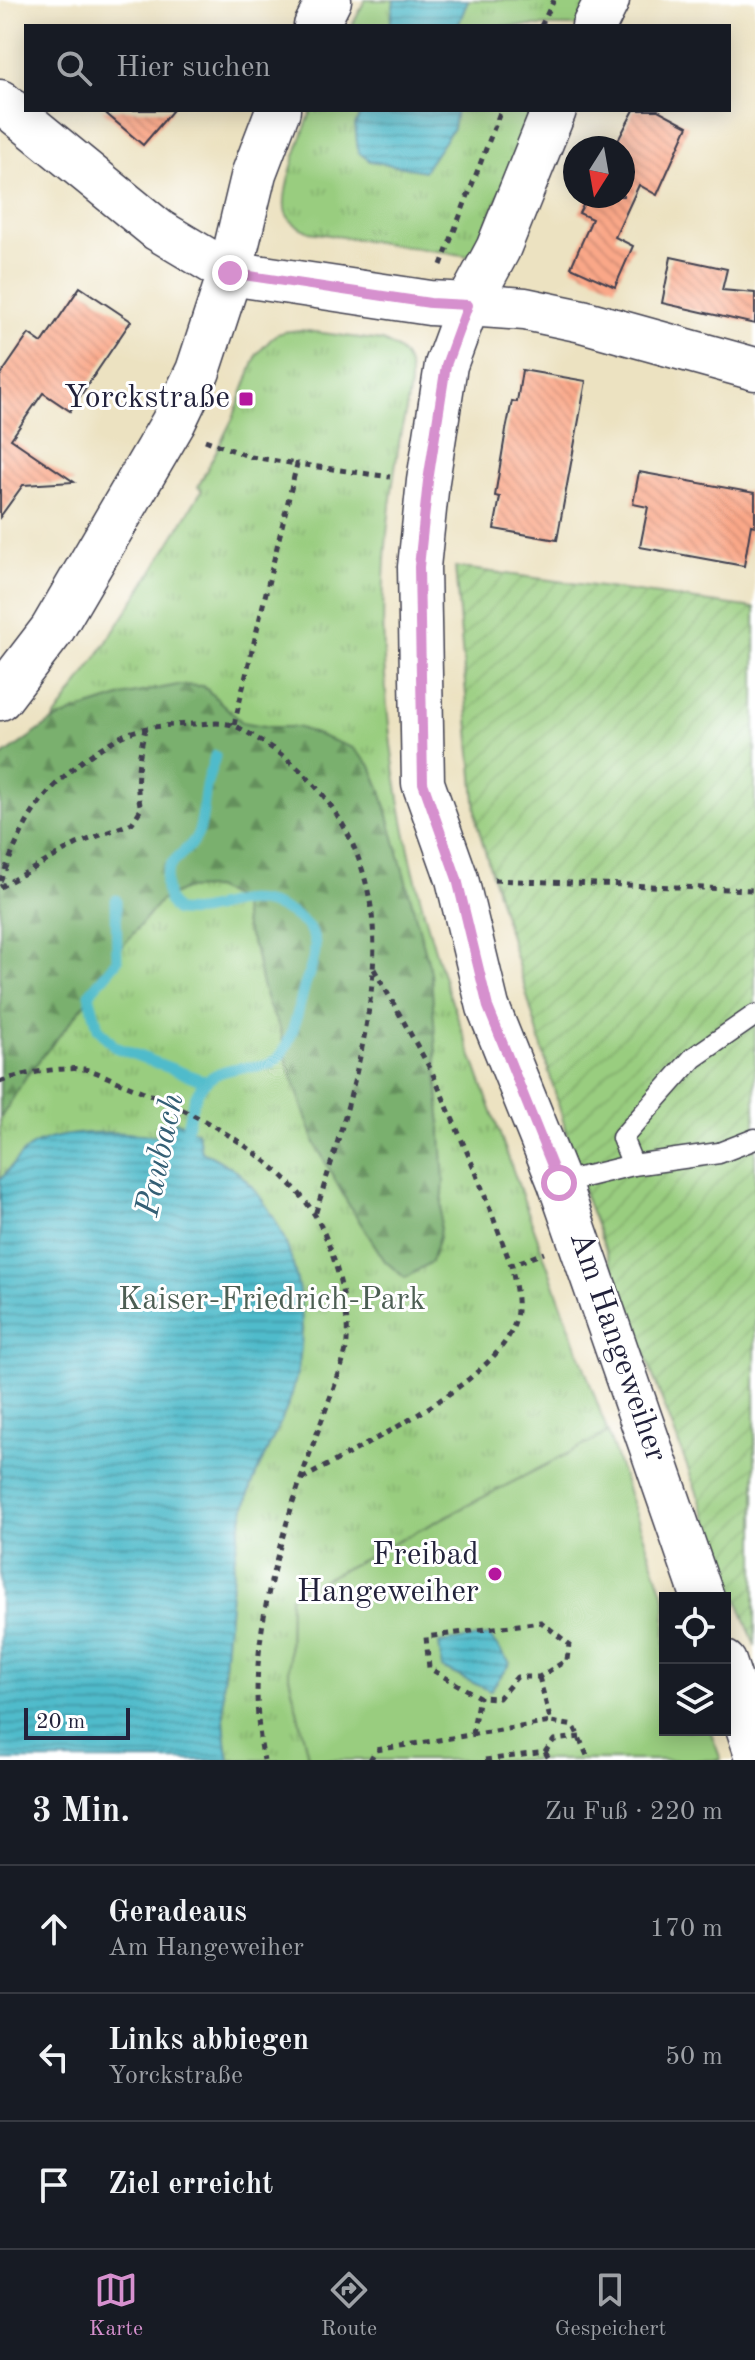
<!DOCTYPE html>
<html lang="de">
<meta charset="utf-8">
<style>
:root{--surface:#171b24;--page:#20242c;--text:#f1f3f6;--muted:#9ea1a6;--line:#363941;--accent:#d690ce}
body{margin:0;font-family:"Old Standard TT",serif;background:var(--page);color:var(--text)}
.controls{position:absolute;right:24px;bottom:24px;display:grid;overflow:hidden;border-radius:0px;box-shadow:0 4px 20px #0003}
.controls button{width:72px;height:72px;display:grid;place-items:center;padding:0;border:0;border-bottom:2px solid var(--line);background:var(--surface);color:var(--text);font:40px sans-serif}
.compass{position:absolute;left:563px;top:136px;width:72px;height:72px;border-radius:50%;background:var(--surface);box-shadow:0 4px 20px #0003;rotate:191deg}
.scale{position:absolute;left:24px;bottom:20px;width:106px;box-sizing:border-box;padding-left:8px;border:4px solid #22223b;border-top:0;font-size:22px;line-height:28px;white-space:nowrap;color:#22223b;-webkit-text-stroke:6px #fff;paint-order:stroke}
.stop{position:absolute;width:24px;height:24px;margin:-18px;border:6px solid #d690ce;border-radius:50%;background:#fff}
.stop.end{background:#d690ce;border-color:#fff;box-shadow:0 2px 8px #0008}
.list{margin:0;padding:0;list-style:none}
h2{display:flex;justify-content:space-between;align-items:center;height:104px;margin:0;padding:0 32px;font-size:34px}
h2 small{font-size:26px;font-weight:400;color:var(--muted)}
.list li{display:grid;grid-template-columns:52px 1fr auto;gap:24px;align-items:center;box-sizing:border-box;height:128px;padding:0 32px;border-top:2px solid var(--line)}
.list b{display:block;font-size:30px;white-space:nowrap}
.list p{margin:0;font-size:26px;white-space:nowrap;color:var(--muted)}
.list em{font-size:26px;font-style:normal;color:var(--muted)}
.icon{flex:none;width:44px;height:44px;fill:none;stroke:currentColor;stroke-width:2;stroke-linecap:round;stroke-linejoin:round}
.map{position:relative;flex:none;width:755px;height:1760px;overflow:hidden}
.search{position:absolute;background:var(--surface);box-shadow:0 4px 20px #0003;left:24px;right:24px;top:24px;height:88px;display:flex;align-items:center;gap:20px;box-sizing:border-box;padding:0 28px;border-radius:0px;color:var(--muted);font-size:30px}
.sheet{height:488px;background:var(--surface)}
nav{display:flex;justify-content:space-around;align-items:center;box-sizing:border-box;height:112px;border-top:2px solid var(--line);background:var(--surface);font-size:22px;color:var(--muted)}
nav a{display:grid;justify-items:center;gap:4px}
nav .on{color:var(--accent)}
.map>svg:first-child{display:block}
</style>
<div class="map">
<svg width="755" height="1760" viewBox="0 0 755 1760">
<defs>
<pattern id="grass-tufts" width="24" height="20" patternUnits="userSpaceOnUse" patternTransform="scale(2)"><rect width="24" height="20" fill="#99cd7f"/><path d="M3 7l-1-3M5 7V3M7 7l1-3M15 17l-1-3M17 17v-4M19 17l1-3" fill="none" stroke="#84b06f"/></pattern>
<pattern id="forest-firs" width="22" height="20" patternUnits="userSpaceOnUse" patternTransform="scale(2)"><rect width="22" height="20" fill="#7ab06e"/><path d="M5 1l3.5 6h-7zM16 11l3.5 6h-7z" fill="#648f5c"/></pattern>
<pattern id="garden-furrows" width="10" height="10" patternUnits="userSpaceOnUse" patternTransform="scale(2)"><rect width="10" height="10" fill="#99cd7f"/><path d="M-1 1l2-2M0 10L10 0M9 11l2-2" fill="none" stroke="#84b06f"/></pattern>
<pattern id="water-rules" width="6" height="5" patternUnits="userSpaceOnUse" patternTransform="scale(2)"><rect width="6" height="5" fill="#50bbcb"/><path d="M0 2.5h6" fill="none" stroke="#4298a6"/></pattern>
<pattern id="building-back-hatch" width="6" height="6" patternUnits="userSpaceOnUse" patternTransform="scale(2)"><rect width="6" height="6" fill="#faa788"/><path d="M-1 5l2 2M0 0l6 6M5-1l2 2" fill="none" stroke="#d68f76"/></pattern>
</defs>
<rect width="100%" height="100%" fill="#fff"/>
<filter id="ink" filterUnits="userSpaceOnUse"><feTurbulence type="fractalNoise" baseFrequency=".0125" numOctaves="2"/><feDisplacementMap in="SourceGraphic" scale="16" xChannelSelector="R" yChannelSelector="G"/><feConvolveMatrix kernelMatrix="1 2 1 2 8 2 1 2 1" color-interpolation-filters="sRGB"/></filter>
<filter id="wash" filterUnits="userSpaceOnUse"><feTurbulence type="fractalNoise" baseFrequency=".006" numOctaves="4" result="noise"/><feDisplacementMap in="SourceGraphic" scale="32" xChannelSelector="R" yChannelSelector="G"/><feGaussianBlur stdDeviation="1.8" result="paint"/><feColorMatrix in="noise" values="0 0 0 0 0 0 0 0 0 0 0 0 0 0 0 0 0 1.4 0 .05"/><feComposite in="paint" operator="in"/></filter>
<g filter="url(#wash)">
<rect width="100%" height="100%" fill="#ece2c1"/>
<!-- grass -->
<g fill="url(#grass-tufts)" stroke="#5e785d" stroke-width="2">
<path d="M365,0H590L577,26H352Z"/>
<path d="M312,110H535L478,246L469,256L309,232C300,227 290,223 286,213C279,194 304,130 312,110Z"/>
<path d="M300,330L382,341C394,346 404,352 408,365C415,383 402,423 399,443C394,473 390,504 387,534C373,688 398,839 446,985L608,1433L290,1597L289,1676L309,1760H0V791C76,694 138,596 202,490L198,487L233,418L257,354L275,335L283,332Z"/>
</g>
<!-- forest -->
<path fill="url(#forest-firs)" stroke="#4e6954" stroke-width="2" d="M178,685L203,686L242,722L270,727H297L353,748L371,766L381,790L431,972L444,1182L439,1237L431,1262L405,1278L385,1261L347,1202L315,1143L287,1062L280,1029L269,1007L261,981L255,950L244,924L241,901L214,888L184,889L160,901L122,947L95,992L27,1075L0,1119V758L51,722L76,711L126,695Z"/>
<!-- garden -->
<path fill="url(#garden-furrows)" stroke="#5e785d" stroke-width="2" d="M455,567L755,608V1646L584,1193L477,823Z"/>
<!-- pitch -->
<path fill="#99cd7f" stroke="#5e785d" stroke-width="2" d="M608,1433L665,1598V1730H710L721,1760H309L289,1676L290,1597Z"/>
<!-- water -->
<g fill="url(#water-rules)" stroke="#396e83" stroke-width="2">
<path d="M394,0H468L458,26H390Z"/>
<path d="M362,110H456L453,128L424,171L370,161L358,152L355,125Z"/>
<path d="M176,1121L198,1133L201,1151C215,1158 230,1165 242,1176C297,1231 314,1317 293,1390C286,1417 270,1442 259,1468C252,1484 246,1502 242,1519C234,1551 232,1583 229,1615C223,1665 220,1711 229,1760H0V1180C8,1171 16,1159 25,1151C52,1128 124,1131 157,1136Z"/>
<path d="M489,1636L510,1663L490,1691L442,1668L439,1643Z"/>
</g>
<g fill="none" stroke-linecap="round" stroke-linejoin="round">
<!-- stream -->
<g stroke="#50bbcb" stroke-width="11">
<path d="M116,900L117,961L89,994L98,1028L115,1047L204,1081"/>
<path d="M185,1140C192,1096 198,1069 249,1067C258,1067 270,1066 277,1059C292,1046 299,1005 305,985C309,973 316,957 315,944C312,917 272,901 248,901C231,902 216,908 200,911C192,912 184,911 176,911C169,903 167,898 166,888C163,856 190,856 199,831C204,816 203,801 206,787C208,776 213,766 215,756"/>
</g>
</g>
<g id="blocks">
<!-- building -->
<g fill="url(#building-back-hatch)">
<path d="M102,110H173L143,145Z"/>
<path d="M634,110H658L688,126L657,195L639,185L615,237L633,246L615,287L571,267L592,219L579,213L588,196H623V148H614Z"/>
<path d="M671,257L727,269L722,290L755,293V324L662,303Z"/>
<path d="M80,287L131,321L70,411L43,393L11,439L74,482L23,485L0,517V376L29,334L42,343Z"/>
<path d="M522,370L586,381L557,540L494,529L500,497L495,496L506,430L512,401L517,402Z"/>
<path d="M639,472L755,493V526L751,525L744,566L640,547L648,507L633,504Z"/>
</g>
</g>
</g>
<g filter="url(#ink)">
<use href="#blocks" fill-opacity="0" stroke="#403f4f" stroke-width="2"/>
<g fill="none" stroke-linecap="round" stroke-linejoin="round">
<!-- service casing -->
<g stroke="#403f4f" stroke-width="23">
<g id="service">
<path d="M755,1015L693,1058L622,1138L633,1165L719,1153L755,1139"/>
<path d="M559,1183L633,1165"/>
</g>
</g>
<!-- minor casing -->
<g stroke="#403f4f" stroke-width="45">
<g id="minor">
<path d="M0,101L158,230L230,273"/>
<path d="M703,1598L559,1183L488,1007L457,879L423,783L419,567L428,481L446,365L468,305L525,309L582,321L755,369"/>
<path d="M725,1662L755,1751"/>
</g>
</g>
<!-- tertiary casing -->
<g stroke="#403f4f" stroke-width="47">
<g id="tertiary">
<path d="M316,26L329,0"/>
<path d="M594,26L607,0"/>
<path d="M230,273L430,303L468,305L498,249L554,110"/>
<path d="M0,698L52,630L173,423L198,371L230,273L254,173L278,110"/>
</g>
</g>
<!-- path -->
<g stroke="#403f4f" stroke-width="5" stroke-dasharray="6 6" stroke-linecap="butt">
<path d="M541,26L554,0"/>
<path d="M441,265L501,110"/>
<path d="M205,440L251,457L297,464"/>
<path d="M234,725L297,464L390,477"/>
<path d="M494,880L755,890"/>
<path d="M0,881C13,853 25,818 46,795C66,772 94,750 122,736C142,726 171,725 193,724C206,724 223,721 235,726C242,729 250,734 256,738C318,774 357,830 370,901C387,996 343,1124 315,1215"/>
<path d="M0,887L77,844L132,823L141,809C134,781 139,757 145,729"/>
<path d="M374,969L432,1072L477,1175L511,1265L544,1253"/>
<path d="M0,1082C21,1073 61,1067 84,1069C97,1071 112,1080 124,1084C190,1110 273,1151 313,1212C332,1241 350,1307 347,1341C347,1349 344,1357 342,1365C299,1485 236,1632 264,1760"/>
<path d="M302,1479C357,1448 492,1385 514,1325C521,1306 515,1284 511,1265"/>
<path d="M539,1677L551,1722L574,1726L589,1760"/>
<path d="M472,1734L479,1697L429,1668L426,1637L541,1622L569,1644L567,1660L539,1677H517L499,1698L479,1697"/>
<path d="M545,1752L550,1760"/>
<path d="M370,1760L376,1750L551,1722"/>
<path d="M485,1760L545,1752L554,1740L580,1737"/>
</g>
<!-- service -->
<use href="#service" stroke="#fff" stroke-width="20"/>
<!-- minor -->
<use href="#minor" stroke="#fff" stroke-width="42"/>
<!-- tertiary -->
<use href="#tertiary" stroke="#fff" stroke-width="44"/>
</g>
</g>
<g fill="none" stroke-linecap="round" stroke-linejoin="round" filter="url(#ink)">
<!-- route -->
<path stroke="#d690ce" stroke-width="10" d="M230,273L430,303L468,305L446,365L428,481L419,567L423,783L457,879L488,1007L559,1183"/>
</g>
<!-- markers -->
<g fill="#b5179e" stroke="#fff" stroke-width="3">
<rect x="238" y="391" width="16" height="16" rx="4"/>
<circle cx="495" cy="1574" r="8"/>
</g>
<g text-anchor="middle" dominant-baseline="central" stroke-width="6" stroke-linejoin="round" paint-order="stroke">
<!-- poi labels -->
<g font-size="32" fill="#22223b" stroke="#fff" text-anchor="end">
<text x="230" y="399">Yorckstraße</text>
<text x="479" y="1556">Freibad<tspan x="479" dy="37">Hangeweiher</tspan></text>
</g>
<!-- park labels -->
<g font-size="32" fill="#4c5e53" stroke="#fff">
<text x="272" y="1301">Kaiser-Friedrich-Park</text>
</g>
<!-- street labels -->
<g font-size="32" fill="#22223b" stroke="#fff">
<text transform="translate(617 1347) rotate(71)">Am Hangeweiher</text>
</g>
<!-- water labels -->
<g font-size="34" font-style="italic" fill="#345f75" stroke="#fff">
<text transform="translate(161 1155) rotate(-78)">Paubach</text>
</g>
</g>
</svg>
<div class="controls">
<button><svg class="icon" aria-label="locate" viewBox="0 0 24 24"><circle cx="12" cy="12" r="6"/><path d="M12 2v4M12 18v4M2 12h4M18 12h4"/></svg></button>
<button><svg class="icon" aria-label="layers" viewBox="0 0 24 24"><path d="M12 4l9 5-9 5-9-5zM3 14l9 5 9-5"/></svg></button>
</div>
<svg class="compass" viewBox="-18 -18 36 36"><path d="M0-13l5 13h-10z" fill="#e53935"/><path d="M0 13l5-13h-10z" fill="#9ea1a6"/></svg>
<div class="scale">20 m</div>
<div class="stop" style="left:559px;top:1183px"></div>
<div class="stop end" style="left:230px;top:273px"></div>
<div class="search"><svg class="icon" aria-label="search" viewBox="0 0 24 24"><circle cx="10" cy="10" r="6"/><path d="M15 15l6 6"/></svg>Hier suchen</div>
</div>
<section class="sheet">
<h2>3 Min.<small>Zu Fuß · 220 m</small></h2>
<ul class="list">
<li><svg class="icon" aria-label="ahead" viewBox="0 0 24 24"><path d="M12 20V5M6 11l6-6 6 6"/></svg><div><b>Geradeaus</b><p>Am Hangeweiher</p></div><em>170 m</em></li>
<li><svg class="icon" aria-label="left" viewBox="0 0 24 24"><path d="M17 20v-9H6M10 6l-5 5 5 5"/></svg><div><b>Links abbiegen</b><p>Yorckstraße</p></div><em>50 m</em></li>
<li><svg class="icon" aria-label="arrive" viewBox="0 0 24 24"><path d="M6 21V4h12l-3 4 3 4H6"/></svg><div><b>Ziel erreicht</b></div></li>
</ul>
</section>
<nav>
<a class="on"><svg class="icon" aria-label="map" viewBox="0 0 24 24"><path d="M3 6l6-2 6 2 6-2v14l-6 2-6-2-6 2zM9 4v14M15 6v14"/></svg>Karte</a>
<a><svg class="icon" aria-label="directions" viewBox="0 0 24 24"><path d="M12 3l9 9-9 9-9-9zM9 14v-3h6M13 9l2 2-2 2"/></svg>Route</a>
<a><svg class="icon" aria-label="saved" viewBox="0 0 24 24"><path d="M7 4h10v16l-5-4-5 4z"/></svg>Gespeichert</a>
</nav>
